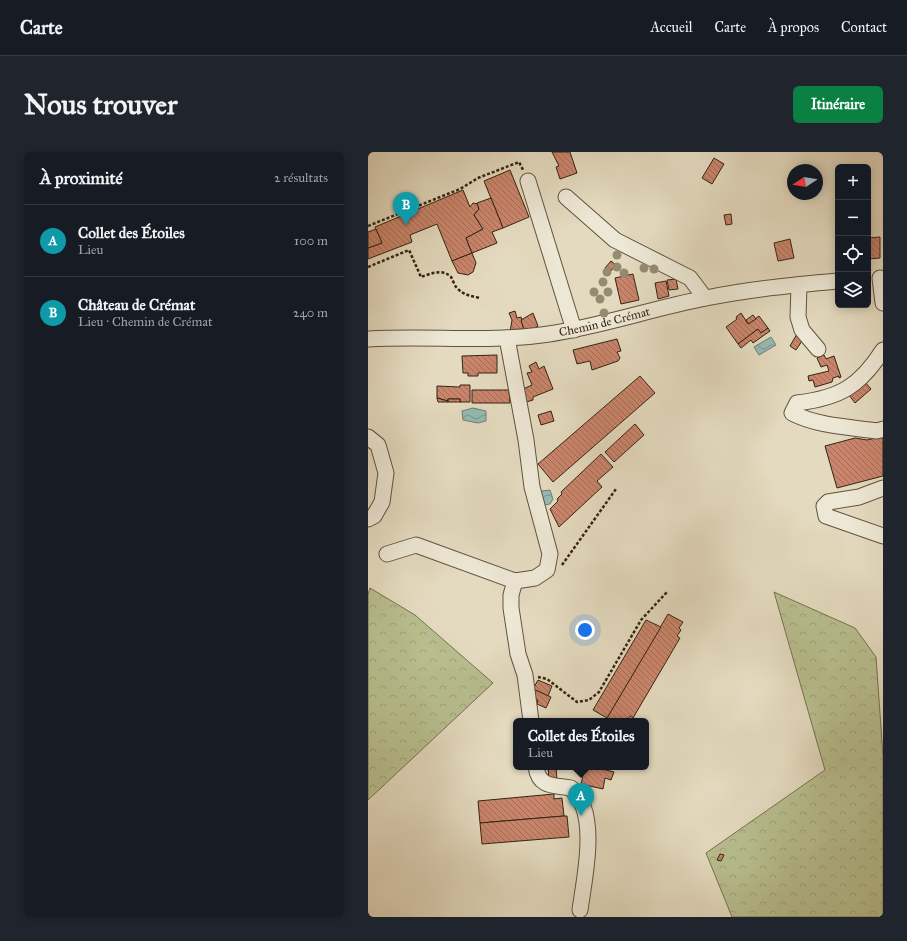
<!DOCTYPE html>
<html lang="fr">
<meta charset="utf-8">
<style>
:root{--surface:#171b24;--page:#20242c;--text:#f1f3f6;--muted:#9ea1a6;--line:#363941;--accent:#0b8043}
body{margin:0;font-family:"IM FELL Great Primer",serif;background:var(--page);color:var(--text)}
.controls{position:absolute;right:12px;top:12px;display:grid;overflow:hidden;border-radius:6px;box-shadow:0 2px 10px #0003}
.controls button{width:36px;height:36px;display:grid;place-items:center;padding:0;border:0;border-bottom:1px solid var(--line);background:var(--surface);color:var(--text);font:20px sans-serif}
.compass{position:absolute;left:419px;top:12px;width:36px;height:36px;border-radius:50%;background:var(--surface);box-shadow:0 2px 10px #0003;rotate:258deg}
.you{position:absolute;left:217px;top:478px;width:14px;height:14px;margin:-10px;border:3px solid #fff;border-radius:50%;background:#1a73e8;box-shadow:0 0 0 6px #1a73e833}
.badge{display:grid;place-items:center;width:26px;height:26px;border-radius:50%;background:var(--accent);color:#fff;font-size:13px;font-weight:700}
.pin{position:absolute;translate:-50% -33px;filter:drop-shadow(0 1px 2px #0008)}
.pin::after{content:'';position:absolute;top:21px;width:14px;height:12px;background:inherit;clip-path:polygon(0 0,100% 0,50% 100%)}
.popup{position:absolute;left:145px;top:566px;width:136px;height:52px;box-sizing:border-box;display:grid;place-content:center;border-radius:6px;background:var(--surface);filter:drop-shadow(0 1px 3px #0005);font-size:13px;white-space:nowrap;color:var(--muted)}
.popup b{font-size:15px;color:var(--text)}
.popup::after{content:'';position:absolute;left:50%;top:100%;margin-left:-8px;border:8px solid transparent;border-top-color:var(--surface)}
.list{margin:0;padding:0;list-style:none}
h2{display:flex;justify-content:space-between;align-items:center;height:52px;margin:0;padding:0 16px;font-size:17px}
h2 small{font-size:13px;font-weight:400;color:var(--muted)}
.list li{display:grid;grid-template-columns:26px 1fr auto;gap:12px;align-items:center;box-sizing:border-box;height:72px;padding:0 16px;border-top:1px solid var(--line)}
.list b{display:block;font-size:15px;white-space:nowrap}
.list p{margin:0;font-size:13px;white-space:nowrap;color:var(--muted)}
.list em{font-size:13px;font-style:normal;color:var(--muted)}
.icon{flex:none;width:22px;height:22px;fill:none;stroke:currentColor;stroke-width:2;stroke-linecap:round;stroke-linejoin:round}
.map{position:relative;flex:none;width:515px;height:765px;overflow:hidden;border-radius:6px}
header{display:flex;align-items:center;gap:24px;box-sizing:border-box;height:56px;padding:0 20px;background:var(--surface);border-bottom:1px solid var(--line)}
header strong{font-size:19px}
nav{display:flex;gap:22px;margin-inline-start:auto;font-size:14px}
.intro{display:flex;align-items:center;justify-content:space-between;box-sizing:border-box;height:96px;padding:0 24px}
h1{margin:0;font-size:28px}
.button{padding:10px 18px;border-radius:6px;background:var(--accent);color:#fff;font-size:14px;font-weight:700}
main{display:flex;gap:24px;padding:0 24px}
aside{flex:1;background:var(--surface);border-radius:6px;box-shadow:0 2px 10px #0003}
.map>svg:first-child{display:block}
</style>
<header>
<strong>Carte</strong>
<nav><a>Accueil</a><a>Carte</a><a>À propos</a><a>Contact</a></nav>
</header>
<div class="intro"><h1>Nous trouver</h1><a class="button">Itinéraire</a></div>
<main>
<aside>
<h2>À proximité<small>2 résultats</small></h2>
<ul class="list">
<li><span class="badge" style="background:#0f9aa8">A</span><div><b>Collet des Étoiles</b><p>Lieu</p></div><em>100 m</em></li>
<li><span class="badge" style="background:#0f9aa8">B</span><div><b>Château de Crémat</b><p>Lieu · Chemin de Crémat</p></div><em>240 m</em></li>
</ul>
</aside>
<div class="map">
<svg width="515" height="765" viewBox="0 0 515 765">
<defs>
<pattern id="forest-crowns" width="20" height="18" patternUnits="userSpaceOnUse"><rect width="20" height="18" fill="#b8be8f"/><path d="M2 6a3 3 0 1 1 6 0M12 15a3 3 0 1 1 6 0" fill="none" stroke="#9fa37a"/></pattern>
<pattern id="water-waves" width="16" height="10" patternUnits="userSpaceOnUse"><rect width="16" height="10" fill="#95bab3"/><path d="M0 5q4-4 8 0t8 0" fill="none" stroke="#7a9790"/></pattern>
<pattern id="building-back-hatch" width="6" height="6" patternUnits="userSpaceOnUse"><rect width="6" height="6" fill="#ca856c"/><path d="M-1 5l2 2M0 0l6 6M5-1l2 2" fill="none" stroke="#a56d57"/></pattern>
</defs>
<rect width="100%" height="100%" fill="#e4dabf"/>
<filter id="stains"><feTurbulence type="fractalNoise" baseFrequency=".005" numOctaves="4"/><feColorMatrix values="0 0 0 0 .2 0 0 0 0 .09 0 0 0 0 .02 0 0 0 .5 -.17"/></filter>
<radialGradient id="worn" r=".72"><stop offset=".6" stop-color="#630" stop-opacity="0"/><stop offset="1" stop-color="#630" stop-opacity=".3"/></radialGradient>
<!-- forest -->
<g fill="url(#forest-crowns)" stroke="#767150">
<path d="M2,436L47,463L125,531L0,648V442Z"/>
<path d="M406,440L487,476L508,505L515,604V765H364L338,701L457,618Z"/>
</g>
<!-- water -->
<g fill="url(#water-waves)" stroke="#6e7e73">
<path d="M403,185L408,193L391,203L386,195Z"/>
<path d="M105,256L118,259V269L110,271L95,268L94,259Z"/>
<path d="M182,338L185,347L182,352L176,353L171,343L174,339Z"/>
</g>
<!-- building -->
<g fill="url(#building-back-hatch)" stroke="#342412">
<path d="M184,0H202L209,21L192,27L188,15L191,14Z"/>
<path d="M346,6L356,12L344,32L334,26Z"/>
<path d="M142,18L161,65L135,76L116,29Z"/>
<path d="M95,38L102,55L105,51L110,52L111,57L106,63L115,77L98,86L104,101L84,109L69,72L42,83L44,90L0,107V96L14,91L7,75Z"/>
<path d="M123,46L135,76L124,80L129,91L104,101L98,86L115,77L106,63L111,57L109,51Z"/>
<path d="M363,62L364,72L358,73L356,63Z"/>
<path d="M8,77L14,91L0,96V80Z"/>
<path d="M512,85V106L500,107V86Z"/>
<path d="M422,87L426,106L410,109L406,91Z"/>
<path d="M104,101L108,111L105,120L100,123L90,121L84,109Z"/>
<path d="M243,109L248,113L242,120L237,116Z"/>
<path d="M265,122L271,148L253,152L247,126Z"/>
<path d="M308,127L310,137L301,138L299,128Z"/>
<path d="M298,129L301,144L290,147L287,131Z"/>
<path d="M147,159L149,166L153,165L156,178L142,180L144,168L141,161Z"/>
<path d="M165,161L170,174L166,177L156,178L153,168Z"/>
<path d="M373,161L380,172L391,164L400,176L393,181L390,177L370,192L358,175L369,167L368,165Z"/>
<path d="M385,163L388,167L380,172L378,168Z"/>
<path d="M400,176L402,179L385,191L383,188L373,196L370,192L390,177L393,181Z"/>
<path d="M429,182L436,186L428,198L422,194Z"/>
<path d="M249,187L253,199L249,200L252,206L250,209L224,218L222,209L209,212L205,198Z"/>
<path d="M129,203V221H110V224H100V221H95L94,204Z"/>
<path d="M456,203L458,207L466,204L473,225L471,226V224L465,226L464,230L447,235L445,228L441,229L440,224L461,219L459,213L453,215L449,206Z"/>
<path d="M168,210L171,217L176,214L185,237L165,245V248L158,250L153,238L164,233L159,221L164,220L161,214Z"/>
<path d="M272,224L287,241L185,330L170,312Z"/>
<path d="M497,230L503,237L487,251L481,243Z"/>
<path d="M92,233H102V250H92V247H80V249L69,246V234L92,235Z"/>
<path d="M104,238H141L142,251H104Z"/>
<path d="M69,246L80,249V250H70Z"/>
<rect x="80" y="247" width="12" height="3"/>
<path d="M183,259L186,269L173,273L170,263Z"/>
<path d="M267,272L276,283L246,310L237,300Z"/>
<path d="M515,284V324L469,336L457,294L487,286L499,288Z"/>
<path d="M233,302L245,315L229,329L234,335L191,375L182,357L190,349L189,347L194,342L193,340Z"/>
<path d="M300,462L315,470L311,476L313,478L309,484L312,486L265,566L262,564L259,569H244L239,566Z"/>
<path d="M278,468L293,475L239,566L225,558Z"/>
<path d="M170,528L184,534L180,544L165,537Z"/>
<path d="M165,537L183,545L178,556L169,552L170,548L162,544Z"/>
<path d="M180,615H188L189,628H181Z"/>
<path d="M217,615H226L246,620L243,628L237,626L235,637L213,632Z"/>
<path d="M186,642V647L194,646L196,664L112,671L110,649Z"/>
<path d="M196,664H199L201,685L114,692L112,671Z"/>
<path d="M352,702L356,703L353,709L349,708Z"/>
</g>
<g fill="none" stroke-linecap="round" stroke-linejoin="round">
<!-- minor casing -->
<g stroke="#60523d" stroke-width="17">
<g id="minor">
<path d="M160,29L206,178"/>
<path d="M198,45L247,88L322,126L337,146"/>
<path d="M512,126L515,151"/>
<path d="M431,133L430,165L434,178L450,197"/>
<path id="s1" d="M0,187C61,183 121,191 181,182C234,174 286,156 338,146C382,137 425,133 470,129"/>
<path d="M515,198C492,234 472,246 429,251L424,261C449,274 481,275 509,279L515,277"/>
<path d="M0,285L10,293L18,321L14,350L6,364L0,367"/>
<path d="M515,336L491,345L460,350L456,354L458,364L515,384"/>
<path d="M19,402L48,393L147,429L167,426L179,418L182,402L164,335L158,288L139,186"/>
<path d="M147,429L143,443V456L150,502L157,523L163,569"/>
<path d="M168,615C171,636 186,633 203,636C207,641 212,648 215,654C226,682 216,729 212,758"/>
</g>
</g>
<!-- path -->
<g stroke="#342412" stroke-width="2.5" stroke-dasharray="3 2" stroke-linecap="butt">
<path d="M0,74L92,37L110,26L151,10L155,18"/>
<path d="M0,115L41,98L53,125C62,122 74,116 83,125C85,128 86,133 89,136C95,143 103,144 112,146"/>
<path d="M194,413L248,337"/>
<path d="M170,525L179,527L209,550L221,548L231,540L273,468L299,440"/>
</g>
<!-- minor -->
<use href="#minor" stroke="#ede7d5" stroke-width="15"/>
</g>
<!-- trees -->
<g fill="#958b71">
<circle cx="249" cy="103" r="4.5"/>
<circle cx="249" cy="115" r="4.5"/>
<circle cx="276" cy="116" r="4.5"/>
<circle cx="286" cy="117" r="4.5"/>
<circle cx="239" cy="120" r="4.5"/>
<circle cx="256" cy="121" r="4.5"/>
<circle cx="235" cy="130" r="4.5"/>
<circle cx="226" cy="140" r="4.5"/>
<circle cx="240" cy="140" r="4.5"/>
<circle cx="232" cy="147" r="4.5"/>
<circle cx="236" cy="161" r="4.5"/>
</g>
<g text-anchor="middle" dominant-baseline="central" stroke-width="3" stroke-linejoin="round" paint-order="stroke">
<!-- street labels -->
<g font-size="12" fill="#342412" stroke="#ede7d5">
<text stroke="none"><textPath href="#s1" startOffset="238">Chemin de Crémat</textPath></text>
</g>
</g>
<rect width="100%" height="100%" filter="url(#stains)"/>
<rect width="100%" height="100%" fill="url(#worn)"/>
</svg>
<div class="controls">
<button>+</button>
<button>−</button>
<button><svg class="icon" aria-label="locate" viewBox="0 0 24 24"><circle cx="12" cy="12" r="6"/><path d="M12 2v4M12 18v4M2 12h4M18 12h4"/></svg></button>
<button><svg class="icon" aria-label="layers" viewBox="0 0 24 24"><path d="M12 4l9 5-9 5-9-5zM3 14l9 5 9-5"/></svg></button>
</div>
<svg class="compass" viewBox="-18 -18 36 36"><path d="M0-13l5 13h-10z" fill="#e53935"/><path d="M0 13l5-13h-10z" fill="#9ea1a6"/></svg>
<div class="you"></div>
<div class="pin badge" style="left:213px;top:664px;background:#0f9aa8">A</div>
<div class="popup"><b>Collet des Étoiles</b>Lieu</div>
<div class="pin badge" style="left:38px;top:73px;background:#0f9aa8">B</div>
</div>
</main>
